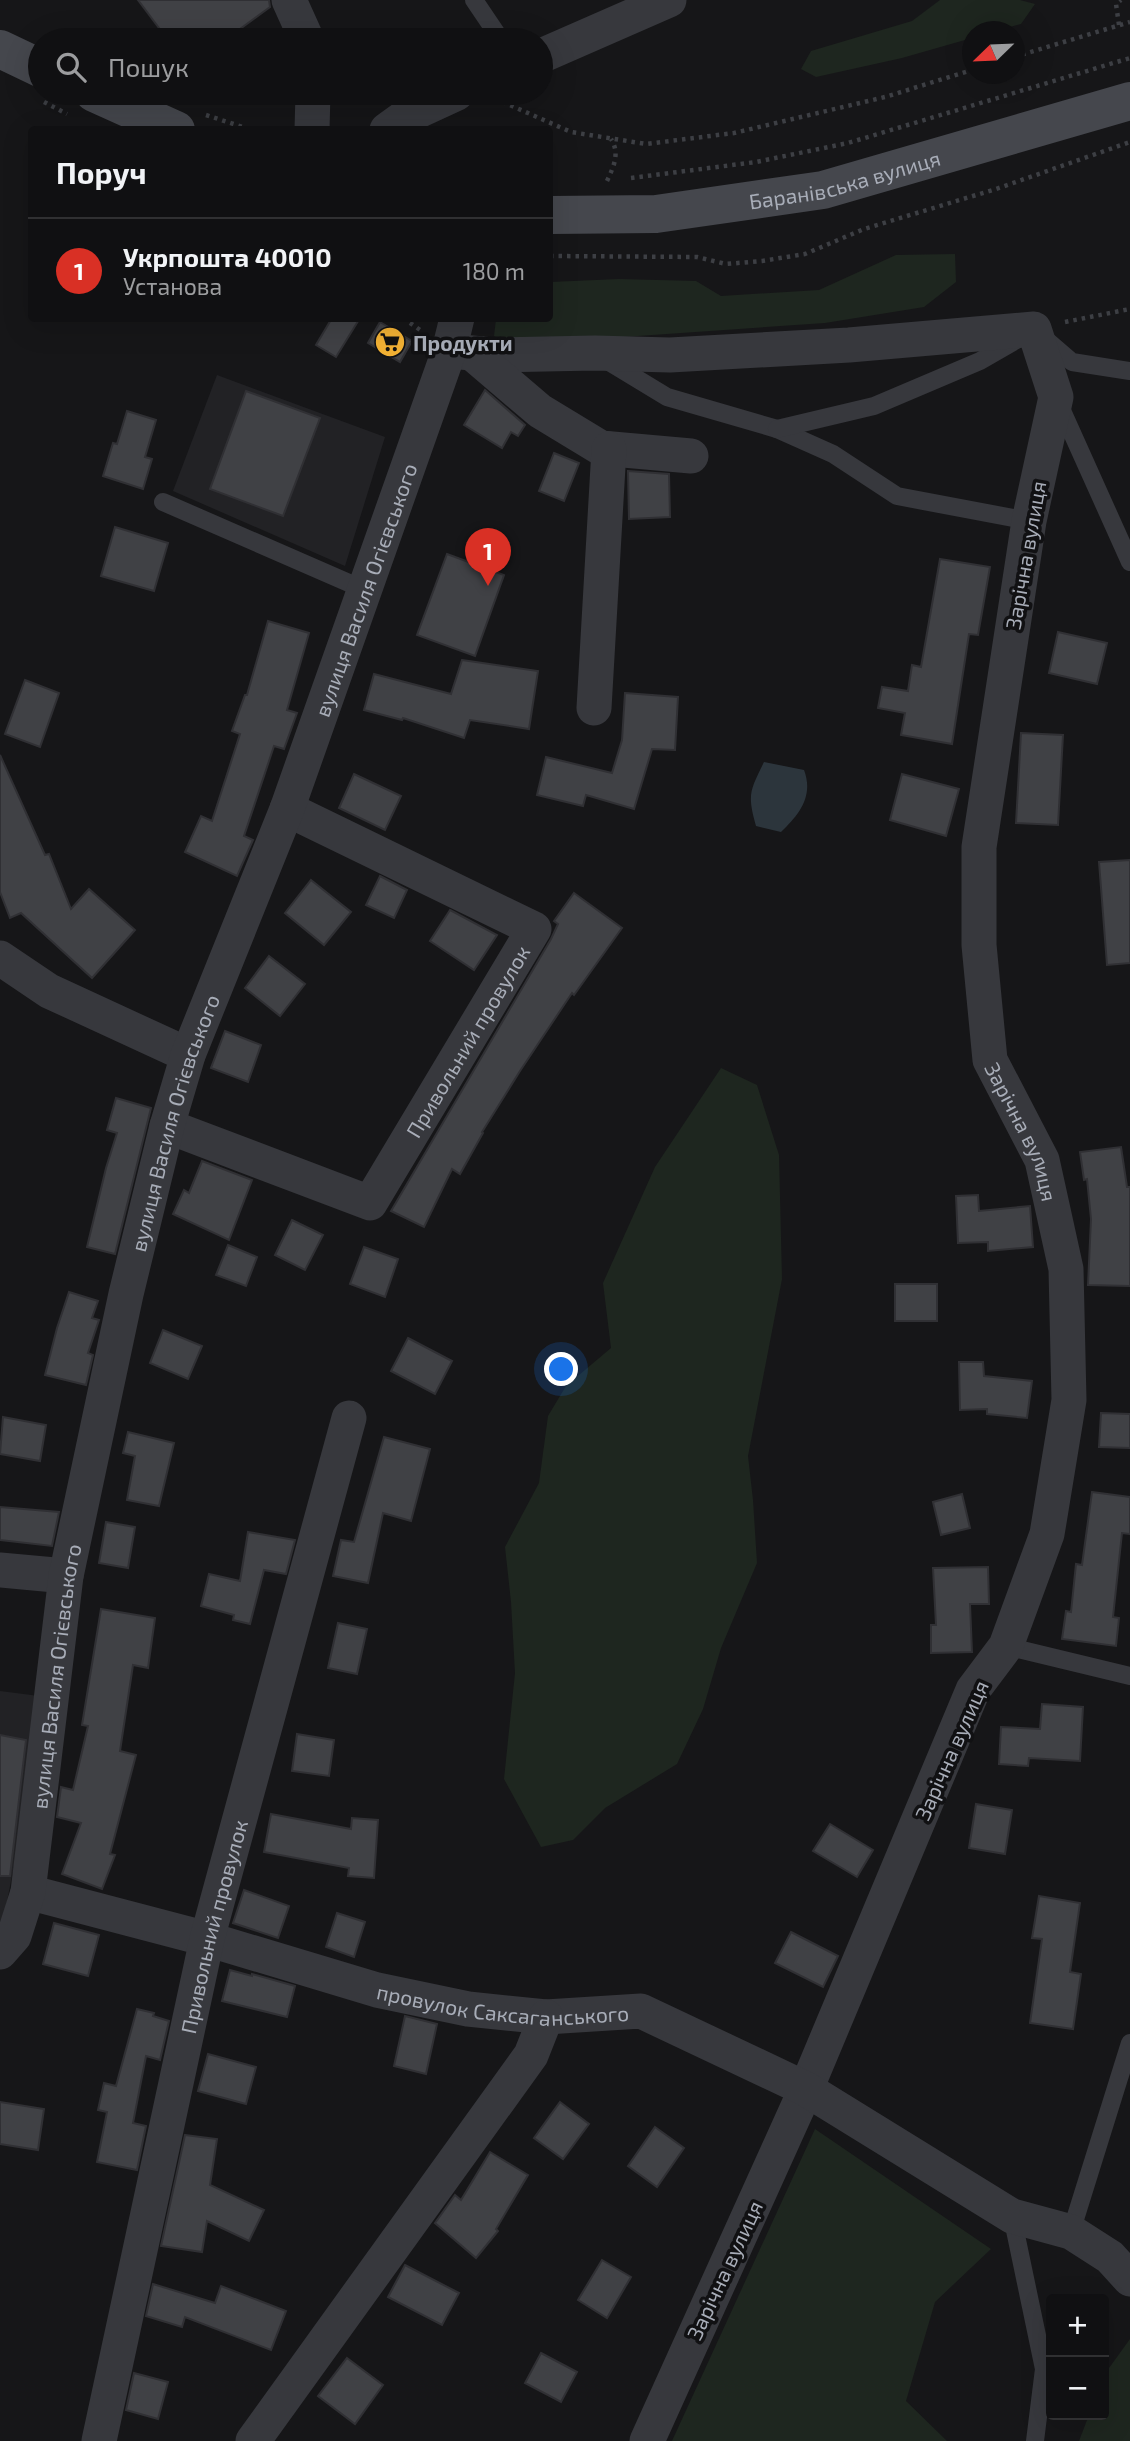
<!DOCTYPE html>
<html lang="uk">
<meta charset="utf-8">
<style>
:root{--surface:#101012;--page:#19191b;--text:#f1f3f6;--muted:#9c9d9f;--line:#303032;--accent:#d93025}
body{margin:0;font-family:"Exo 2",sans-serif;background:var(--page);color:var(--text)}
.controls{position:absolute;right:21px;bottom:21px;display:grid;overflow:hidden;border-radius:7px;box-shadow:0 7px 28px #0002}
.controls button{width:63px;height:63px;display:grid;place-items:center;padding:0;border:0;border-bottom:2px solid var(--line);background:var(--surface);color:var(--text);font:35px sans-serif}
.compass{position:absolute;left:962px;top:21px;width:63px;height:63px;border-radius:50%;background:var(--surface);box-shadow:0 7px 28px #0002;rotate:247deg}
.you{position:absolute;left:562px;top:1370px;width:24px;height:24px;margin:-18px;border:5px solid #fff;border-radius:50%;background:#1a73e8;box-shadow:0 0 0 10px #1a73e833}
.badge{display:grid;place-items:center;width:46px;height:46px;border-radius:50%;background:var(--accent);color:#fff;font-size:23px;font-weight:700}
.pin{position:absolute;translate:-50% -58px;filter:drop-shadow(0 2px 4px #0008)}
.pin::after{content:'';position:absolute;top:37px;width:24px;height:21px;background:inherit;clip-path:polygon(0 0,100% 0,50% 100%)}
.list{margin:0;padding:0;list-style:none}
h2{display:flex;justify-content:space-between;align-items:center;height:91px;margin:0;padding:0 28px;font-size:30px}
h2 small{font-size:23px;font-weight:400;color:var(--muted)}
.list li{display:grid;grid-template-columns:46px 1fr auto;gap:21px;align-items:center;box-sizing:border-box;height:105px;padding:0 28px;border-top:2px solid var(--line)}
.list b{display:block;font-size:26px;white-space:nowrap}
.list p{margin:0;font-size:23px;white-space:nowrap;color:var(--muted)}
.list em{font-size:23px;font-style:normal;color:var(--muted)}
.icon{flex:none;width:38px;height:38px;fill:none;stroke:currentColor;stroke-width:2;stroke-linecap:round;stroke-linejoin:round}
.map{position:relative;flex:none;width:1130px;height:2441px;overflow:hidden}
.search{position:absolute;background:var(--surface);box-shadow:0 7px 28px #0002;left:28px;top:28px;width:525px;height:77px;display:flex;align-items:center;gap:18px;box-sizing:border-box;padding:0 24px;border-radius:38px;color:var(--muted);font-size:26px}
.panel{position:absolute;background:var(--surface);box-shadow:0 7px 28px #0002;left:28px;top:126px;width:525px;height:196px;border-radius:7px}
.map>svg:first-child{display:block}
</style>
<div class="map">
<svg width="1130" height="2441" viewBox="0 0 1130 2441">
<rect width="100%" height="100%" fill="#161618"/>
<!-- built -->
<g fill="#222225">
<path d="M217,375L385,437L345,566L173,491Z"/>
<path d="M0,1691L47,1697L0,1937Z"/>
</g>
<!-- green -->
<g fill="#1e261f">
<path d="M940,0H1020L1035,4L1021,24L995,31L972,32V38L902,58L816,77L801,69L811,51L912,21Z"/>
<path d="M955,254L956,282L924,307L825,323L508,345L494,336L496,319L550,318V282L619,279L696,281L721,296L819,290L896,255Z"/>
<path d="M721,1068L757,1085L779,1155L782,1279L748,1456L753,1500L757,1563L721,1648L703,1709L677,1764L605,1808L573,1840L541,1847L504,1779L515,1673L511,1602L505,1547L539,1483L548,1416L566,1386L611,1348L603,1283L655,1167Z"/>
<path d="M815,2129L991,2249L935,2302L906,2401L947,2441H672Z"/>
<path d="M1130,2339V2441H1079L1089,2415H1104V2375Z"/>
</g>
<!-- water -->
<path fill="#2c353c" d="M764,762L804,770C814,796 799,815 781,832L756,826C747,794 750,791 764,762Z"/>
<!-- building -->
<g fill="#404145" stroke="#303034" stroke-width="2">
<path d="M138,0H269L270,7L225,40H168Z"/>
<path d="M332,318H360L336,357L316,345Z"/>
<path d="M380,322L412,341L400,362L368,343Z"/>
<path d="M485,390L525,425L518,436L511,432L502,448L464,425Z"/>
<path d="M246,391L320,418L283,516L210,489Z"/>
<path d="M127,411L156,420L145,457L152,459L143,489L103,476L113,443L117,444Z"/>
<path d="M554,453L579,463L564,501L539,491Z"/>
<path d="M628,471L669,474L670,517L629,519Z"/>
<path d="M115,527L168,543L154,591L101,576Z"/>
<path d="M447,554L504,575L475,656L417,635Z"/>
<path d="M940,559L990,567L978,635L969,634L952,744L901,735L905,713L878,708L882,687L908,691L912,665L921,667Z"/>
<path d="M268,621L309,633L287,710L297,713L284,749L274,746L244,836L253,840L237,876L185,852L201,816L212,821L240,734L232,731L245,695H247Z"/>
<path d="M1058,632L1107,643L1097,684L1049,673Z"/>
<path d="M462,660L538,671L529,729L470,720L464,738L403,718L402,720L364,710L374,674L451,694Z"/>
<path d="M25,680L59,693L40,747L5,734Z"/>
<path d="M625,693L678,697L675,750L652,749L634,809L586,795L583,806L537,795L546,757L612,773L622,740Z"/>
<path d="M1021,733L1063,735L1058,825L1016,823Z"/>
<path d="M0,755L45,855L49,854L71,909L89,889L135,930L92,978L21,913L10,918L0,892Z"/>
<path d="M354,774L401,796L385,830L339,808Z"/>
<path d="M902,774L959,789L946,836L890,820Z"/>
<path d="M1130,860V963L1107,965L1099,862Z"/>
<path d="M380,876L407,890L394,918L366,905Z"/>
<path d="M311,880L351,912L324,945L285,913Z"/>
<path d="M574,893L622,928L574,995L572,993L520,1071L482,1132L483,1133L460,1174L452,1169L424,1227L391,1211L551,939L558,924L554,921Z"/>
<path d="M450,910L497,935L474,970L430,941Z"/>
<path d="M269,956L305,984L280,1016L245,988Z"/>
<path d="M225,1031L261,1045L248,1082L211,1068Z"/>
<path d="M116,1098L151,1108L115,1254L87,1247L106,1168L117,1133L107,1130Z"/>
<path d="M1121,1147L1127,1187H1130V1286L1088,1285L1091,1219L1087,1179L1084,1180L1080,1152Z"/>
<path d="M202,1161L252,1180L229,1240L173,1214L184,1190L189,1193Z"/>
<path d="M978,1195L979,1211L1030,1206L1033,1247L988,1251V1242L958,1243L956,1196Z"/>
<path d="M292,1220L323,1235L305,1270L275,1255Z"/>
<path d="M228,1245L257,1257L246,1286L216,1275Z"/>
<path d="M364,1247L398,1259L385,1297L350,1284Z"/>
<rect x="895" y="1284" width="42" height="37"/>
<path d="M69,1292L98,1301L92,1318L99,1320L88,1353L93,1355L86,1385L45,1375L57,1328Z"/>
<path d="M163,1330L202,1346L188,1379L150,1363Z"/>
<path d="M408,1338L452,1361L435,1394L391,1371Z"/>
<path d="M959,1362H983L984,1376L1032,1381L1027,1418L987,1414V1409L960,1410Z"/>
<path d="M1101,1413L1130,1414V1448L1099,1447Z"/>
<path d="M3,1417L46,1425L40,1461L0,1454Z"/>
<path d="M128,1432L174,1443L159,1506L127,1500L135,1456L123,1453Z"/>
<path d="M384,1437L430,1449L411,1521L383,1513L368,1583L333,1576L341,1540L354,1542Z"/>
<path d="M1092,1492L1130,1497V1534L1122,1533L1113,1617L1119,1618L1116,1646L1062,1639L1066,1611L1071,1612L1076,1564L1082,1565Z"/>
<path d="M962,1494L970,1528L941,1535L933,1502Z"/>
<path d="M0,1507L59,1512L52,1546L0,1540Z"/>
<path d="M106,1522L135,1527L128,1568L99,1563Z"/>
<path d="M248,1532L295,1540L286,1574L264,1570L250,1624L233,1620L234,1615L201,1606L209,1574L240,1581Z"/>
<path d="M988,1567L989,1604H970L972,1652L931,1653V1625H936L933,1568Z"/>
<path d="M101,1609L155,1618L148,1668L133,1665L120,1751L136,1755L110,1854L115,1855L102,1889L62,1874L81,1823L57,1817L61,1787L73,1790L88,1726L82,1725Z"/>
<path d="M338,1623L367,1629L357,1674L328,1668Z"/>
<path d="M1042,1704L1083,1707L1080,1761L1029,1758L1028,1766L999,1764L1001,1727L1040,1729Z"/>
<path d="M297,1734L334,1740L329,1776L292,1771Z"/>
<path d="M0,1735L26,1740L10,1876H0Z"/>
<path d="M976,1804L1012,1810L1005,1854L969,1848Z"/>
<path d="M271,1814L351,1829L352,1818L378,1820L374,1878L348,1876L349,1868L264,1852Z"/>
<path d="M830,1824L873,1850L857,1877L813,1851Z"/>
<path d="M244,1890L289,1906L278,1938L233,1923Z"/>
<path d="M1039,1896L1080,1903L1070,1972L1081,1974L1073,2029L1030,2023L1042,1939L1032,1938Z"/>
<path d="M337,1913L365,1922L354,1957L326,1947Z"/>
<path d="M54,1923L99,1935L88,1976L43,1964Z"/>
<path d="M791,1932L838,1956L823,1987L775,1963Z"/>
<path d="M230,1970L252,1976V1974L295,1986L287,2017L222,2001Z"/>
<path d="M137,2009L154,2013L153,2016L169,2021L160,2060L146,2056L133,2123L146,2126L137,2170L97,2162L107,2112L98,2110L104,2083L116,2086Z"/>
<path d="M405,2016L437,2024L426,2074L394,2066Z"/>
<path d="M208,2054L256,2067L246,2104L198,2091Z"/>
<path d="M0,2102L44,2109L38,2150L0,2144Z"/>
<path d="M560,2102L589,2124L563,2159L534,2138Z"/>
<path d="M655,2127L684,2148L657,2187L628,2166Z"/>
<path d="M185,2135L217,2139L210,2185L264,2210L249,2241L207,2221L202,2252L161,2246Z"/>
<path d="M490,2152L528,2175L496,2229L498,2231L476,2258L435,2223L455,2195L461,2200Z"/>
<path d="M602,2260L631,2277L607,2318L578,2300Z"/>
<path d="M405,2265L459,2293L442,2325L388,2297Z"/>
<path d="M153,2284L215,2303L221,2286L286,2311L271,2350L185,2317L182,2327L146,2316Z"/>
<path d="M541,2353L577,2372L561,2402L525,2383Z"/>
<path d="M347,2358L383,2385L355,2424L318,2396Z"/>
<path d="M134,2373L168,2382L158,2419L126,2410Z"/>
</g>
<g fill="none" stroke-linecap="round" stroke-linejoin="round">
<!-- path -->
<g stroke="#3d3f44" stroke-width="4.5" stroke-dasharray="3.5 5" stroke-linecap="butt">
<path d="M1119,25L1116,4L1121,0"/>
<path d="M1014,57L1130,22"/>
<path d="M487,95L571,132L646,144L734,133L885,97L972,70"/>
<path d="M44,102L67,114"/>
<path d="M206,115L252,130"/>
<path d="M631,178L756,162L848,143L1130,58"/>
<path d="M607,181C614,166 620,153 611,139"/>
<path d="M550,256L697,257L726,264L762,261L805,254L864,229L996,189L1130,142"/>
<path d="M403,318L423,332"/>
<path d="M1065,322L1130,309"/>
</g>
<!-- service -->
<g stroke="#37383d" stroke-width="18">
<path d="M474,0L501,40"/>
<path d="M1043,337L1072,362L1130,371"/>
<path d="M606,360L667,397L777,429L833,454L897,496L1029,521"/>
<path d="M1059,404L1130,562"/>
<path d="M777,429L874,406L980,361L1018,339"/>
<path d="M163,502L365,590"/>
<path d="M1006,1646L1130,1676"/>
<path d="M1012,2216L1044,2369L1035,2441"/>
<path d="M1071,2232L1130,2043"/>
</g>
<!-- minor -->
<g stroke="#37383d" stroke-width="35">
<path d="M289,0L307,40"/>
<path d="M541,56L669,0"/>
<path d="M312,130L313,93"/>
<path d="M387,130L405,117L457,93"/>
<path id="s1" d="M449,351L495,355L595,353L670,355L849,345L1034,329L1056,397L1029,521L979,847V945L990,1060L1042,1160L1066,1269L1069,1400L1047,1534L1006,1646L973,1690L806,2089L647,2441"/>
<path d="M473,354L540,411L601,448L691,456"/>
<path d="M594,708L609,449"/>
<path d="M0,958L49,991L188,1055"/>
<path id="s2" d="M167,1126L370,1203L534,929L287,809"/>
<path d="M0,1570L66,1576"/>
<path id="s3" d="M28,1892L207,1939L377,1990L468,2009L546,2017L641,2011L806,2089L1012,2216L1071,2232L1110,2257L1130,2279"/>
<path id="s4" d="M0,1952L14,1936L28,1892L66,1576L126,1294L167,1126L188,1055L287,809L449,351L457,318"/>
<path id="s5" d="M99,2441L207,1939L349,1418"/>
<path d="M253,2441L531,2055L546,2017"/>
</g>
<!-- secondary -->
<g stroke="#45474d" stroke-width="38">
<path d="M0,49L40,68"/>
<path d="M94,93L176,130"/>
<path id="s6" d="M550,215L656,214L823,190L1130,101"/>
</g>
</g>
<!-- icons -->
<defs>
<g id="supermarket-disc" transform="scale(1.575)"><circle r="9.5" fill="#f2b134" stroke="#111113"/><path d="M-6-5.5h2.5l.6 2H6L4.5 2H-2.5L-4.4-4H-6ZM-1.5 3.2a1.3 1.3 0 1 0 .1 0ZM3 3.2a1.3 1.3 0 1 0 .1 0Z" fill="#111"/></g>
</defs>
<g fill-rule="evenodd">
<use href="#supermarket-disc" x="390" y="342"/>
</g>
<g text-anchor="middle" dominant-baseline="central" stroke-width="7" stroke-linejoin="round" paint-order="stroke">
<!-- street labels -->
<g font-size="21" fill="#a8adb8" stroke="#111113">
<text stroke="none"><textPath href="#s6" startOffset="298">Баранівська вулиця</textPath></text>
<text transform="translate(1025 555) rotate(-80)">Зарічна вулиця</text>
<text stroke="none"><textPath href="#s4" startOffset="1419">вулиця Василя Огієвського</textPath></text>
<text stroke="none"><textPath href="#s2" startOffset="406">Привольний провулок</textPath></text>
<text stroke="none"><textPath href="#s4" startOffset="852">вулиця Василя Огієвського</textPath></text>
<text stroke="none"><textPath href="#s1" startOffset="1407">Зарічна вулиця</textPath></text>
<text stroke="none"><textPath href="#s4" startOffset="285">вулиця Василя Огієвського</textPath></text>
<text transform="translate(951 1750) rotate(-66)">Зарічна вулиця</text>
<text stroke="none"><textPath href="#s5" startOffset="527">Привольний провулок</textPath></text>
<text stroke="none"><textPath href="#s3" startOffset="490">провулок Саксаганського</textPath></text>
<text transform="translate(724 2270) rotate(-65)">Зарічна вулиця</text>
</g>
<!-- poi labels -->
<g font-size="21" font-weight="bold" fill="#a8adb8" stroke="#111113" text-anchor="start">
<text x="413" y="342">Продукти</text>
</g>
</g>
</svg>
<div class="controls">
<button>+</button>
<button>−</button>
</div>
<svg class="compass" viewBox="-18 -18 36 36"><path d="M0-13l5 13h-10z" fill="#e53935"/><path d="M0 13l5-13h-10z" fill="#9c9d9f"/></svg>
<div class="you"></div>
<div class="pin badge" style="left:488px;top:586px">1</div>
<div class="search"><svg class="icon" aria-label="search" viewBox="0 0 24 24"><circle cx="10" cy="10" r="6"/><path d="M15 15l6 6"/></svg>Пошук</div>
<section class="panel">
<h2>Поруч<small></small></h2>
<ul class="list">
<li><span class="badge">1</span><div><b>Укрпошта 40010</b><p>Установа</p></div><em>180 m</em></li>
</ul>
</section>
</div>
